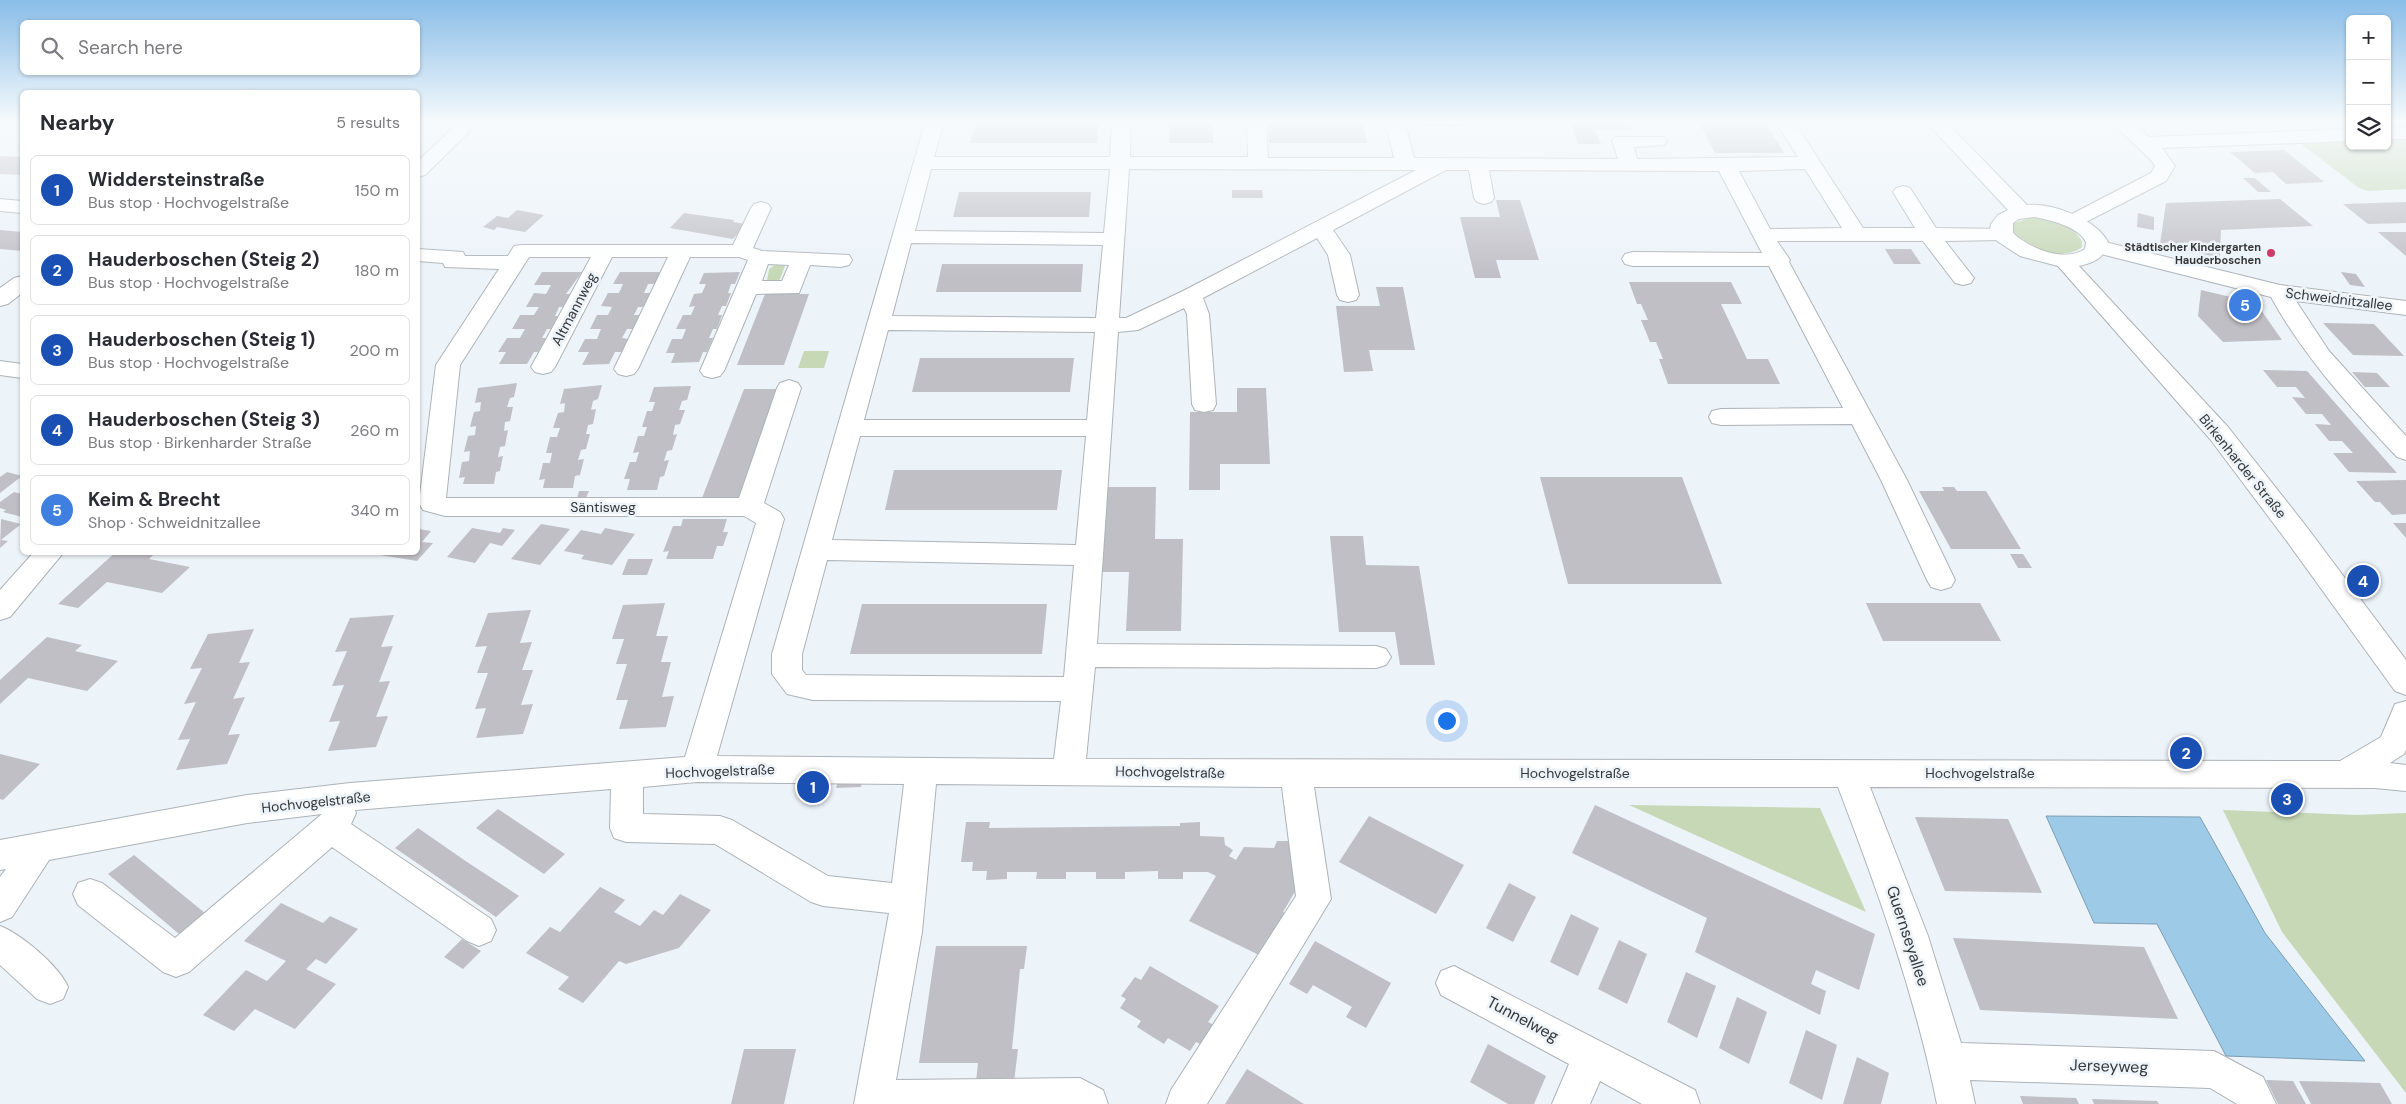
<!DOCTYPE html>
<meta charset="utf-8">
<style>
:root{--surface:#fff;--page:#f7f7f7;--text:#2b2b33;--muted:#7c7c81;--line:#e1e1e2;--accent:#ea580c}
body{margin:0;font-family:"DM Sans",sans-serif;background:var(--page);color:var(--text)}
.controls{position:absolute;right:15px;top:15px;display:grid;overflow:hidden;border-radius:8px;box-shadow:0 1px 4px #0004}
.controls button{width:45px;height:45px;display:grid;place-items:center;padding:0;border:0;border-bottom:1px solid var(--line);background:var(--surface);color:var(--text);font:25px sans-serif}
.you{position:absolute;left:1446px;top:720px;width:18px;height:18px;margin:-12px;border:4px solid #fff;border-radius:50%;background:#1a73e8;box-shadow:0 0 0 8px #1a73e833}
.badge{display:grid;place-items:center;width:32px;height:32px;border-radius:50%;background:var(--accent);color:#fff;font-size:16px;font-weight:700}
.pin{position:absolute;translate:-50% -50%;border:2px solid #fff;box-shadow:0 1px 5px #0006}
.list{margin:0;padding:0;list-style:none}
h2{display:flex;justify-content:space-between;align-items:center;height:65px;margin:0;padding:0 20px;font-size:21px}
h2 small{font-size:16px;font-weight:400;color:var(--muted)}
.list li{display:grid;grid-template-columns:32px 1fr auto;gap:15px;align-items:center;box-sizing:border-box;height:70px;margin:0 10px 10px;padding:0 10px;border:1px solid var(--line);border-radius:8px}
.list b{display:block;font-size:19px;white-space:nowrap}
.list p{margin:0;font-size:16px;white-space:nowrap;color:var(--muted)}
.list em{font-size:16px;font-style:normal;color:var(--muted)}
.icon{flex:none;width:28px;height:28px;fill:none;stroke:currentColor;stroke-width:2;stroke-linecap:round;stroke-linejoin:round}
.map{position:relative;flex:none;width:2406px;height:1104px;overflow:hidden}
.search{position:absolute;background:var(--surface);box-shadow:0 1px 4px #0004;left:20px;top:20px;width:400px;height:55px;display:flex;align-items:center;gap:12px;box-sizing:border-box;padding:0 18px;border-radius:8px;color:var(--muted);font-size:19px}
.panel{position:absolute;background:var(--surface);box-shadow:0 1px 4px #0004;left:20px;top:90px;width:400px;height:465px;border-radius:8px}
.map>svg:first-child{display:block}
</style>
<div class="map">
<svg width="2406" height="1104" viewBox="0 0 2406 1104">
<rect width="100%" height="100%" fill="#ecf3f9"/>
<!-- green -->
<g fill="#c6d8b6">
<path d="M2406,138V189L2368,191L2359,188L2300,143L2350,141V146H2387V139Z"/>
<path d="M2030,218C2049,219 2073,223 2082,242V247C2065,262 2015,250 2011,227L2014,223Z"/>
<path d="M776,264L785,266L780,279L776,282L767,281L769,269Z"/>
<path d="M804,351H829L824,368H798Z"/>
<path d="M1629,805L1820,808L1866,912Z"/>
<path d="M2223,810L2357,815L2406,813V1093L2282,932Z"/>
</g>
<!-- water -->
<path fill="#9ccae7" stroke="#7d9eb2" d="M2046,816L2200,817L2265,933L2365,1061L2226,1056L2157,924L2094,923Z"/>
<!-- building -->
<g fill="#c0bfc6">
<path d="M975,123H1099L1097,143H970Z"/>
<path d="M1170,123H1213V143H1169Z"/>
<path d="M1268,123H1363L1367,143H1269Z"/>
<path d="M1419,123H1461L1462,127L1419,126Z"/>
<path d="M1570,123H1629L1632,130H1595L1601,144H1578Z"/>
<path d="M1699,123H1766L1784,153H1715Z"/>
<path d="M2284,150L2324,182L2286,184L2273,172L2255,173L2230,152Z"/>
<path d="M0,156L22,157V175L0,174Z"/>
<path d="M2243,178H2255L2271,192H2258Z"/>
<path d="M1232,190H1262L1263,198H1232Z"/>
<path d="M959,192H1091L1089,217H953Z"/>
<path d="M2280,199L2313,226L2221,230L2220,258L2160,244L2166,203Z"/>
<path d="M1496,200H1520L1539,260H1496L1501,278H1475L1460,217H1500Z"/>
<path d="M2406,202V223L2368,224L2343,204Z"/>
<path d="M517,210L544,215L525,232L497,227L494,230L483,227L497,216L508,218Z"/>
<path d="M684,213L734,220L733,222L746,224L733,239L670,228Z"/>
<path d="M2138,213L2154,217V230L2137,227Z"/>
<path d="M0,230L22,232V251L0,249Z"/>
<path d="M2378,232H2406V256Z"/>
<path d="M1885,249H1911L1921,264H1894Z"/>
<path d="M942,264H1083L1081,292H936Z"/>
<path d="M542,272H582L566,294H571L563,307H559L555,316H558L551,329H547L542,338H546L538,352H534L527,364H499L506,352H498L507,338H520L525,329H512L520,315H534L539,307H526L534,293L546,294L551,285H534Z"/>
<path d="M620,272H661L655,284H648L644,293H650L643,307H638L634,315H640L633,329H627L622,338L629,339L622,352H615L609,364L582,365L589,352H578L585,339H597L601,329H590L597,315H608L612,307L601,306L608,293H619L623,284H613Z"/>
<path d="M740,272L735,284H731L728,293H731L726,306H722L718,315H722L717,329H713L709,338H713L707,352H703L699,362L671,363L675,353H666L672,339H682L686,329H676L683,315H691L695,306L689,307L694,294L702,293L706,284H699L704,273Z"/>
<path d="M2341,272L2356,274L2365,287L2350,285Z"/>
<path d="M1629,282H1731L1742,304H1721L1747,359H1768L1780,384H1668L1659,359H1663L1656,342H1650L1641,320H1648L1641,304H1637Z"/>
<path d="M1376,287H1403L1415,350H1369L1373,371L1344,372L1336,306H1380Z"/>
<path d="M2201,290L2256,303L2282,340L2223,342L2198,316Z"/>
<path d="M765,294H809L784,365H737Z"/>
<path d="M2323,323L2374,324L2404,356L2353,355Z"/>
<path d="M920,358H1074L1070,392H912Z"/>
<path d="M2263,370L2307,371L2397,473L2349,472L2333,453H2353L2342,441H2329L2315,424L2331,425L2322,414H2306L2292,397L2305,398L2296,387H2277Z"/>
<path d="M2352,372L2377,373L2390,387H2365Z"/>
<path d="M517,383L514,397L510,398L507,407H513L510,421L505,422L504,431L508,430L505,446L500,447L498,457L503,456L500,471L496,472L494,484H463L465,477L459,478L462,462L469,461L470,451L464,452L468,436L475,435L476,426L470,427L474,412L480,411L481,402L475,403L478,388Z"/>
<path d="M602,385L598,399L593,401L591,410L596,409L593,424L588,425L586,434H590L586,449L581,450L578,460L584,459L580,475L575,476L573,488H543L545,479L539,480L543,463H550L552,453H546L550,437H557L560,428H553L558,413L564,412L565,403L560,404L564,389Z"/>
<path d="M691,386L687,400L682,401L679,410H685L680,424L675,425L673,435L677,434L672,450L667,451L664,461L669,460L664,476L660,477L657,490H627L630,479H624L630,462H636L639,452L633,453L638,436H644L647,427H642L647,411H652L655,402H649L654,387Z"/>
<path d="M1237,388H1266L1270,464H1220V490H1189L1190,412H1237Z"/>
<path d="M744,389H778L739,499L702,498Z"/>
<path d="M894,470H1062L1057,510H885Z"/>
<path d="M7,472L22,476L0,493V477Z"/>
<path d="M1540,477H1682L1722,584H1568Z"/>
<path d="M2406,480V514L2392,515L2380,502H2375L2356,481Z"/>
<path d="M1106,487H1156L1155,539H1183L1181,631H1126L1129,572H1100Z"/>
<path d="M1942,487H1954L1957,491H1986L2021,549H1951L1919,491H1944Z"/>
<path d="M579,491H589L586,498H577Z"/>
<path d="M14,492L22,494V517L3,512L6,510L0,508V502Z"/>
<path d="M1,519L21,524L1,540L8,541L0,548Z"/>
<path d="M683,519H727L723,532H728L723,546H717L713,559H666L669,551L663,552L673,526H681Z"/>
<path d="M2393,523H2406V538Z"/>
<path d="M541,524L570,529L540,565L511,559Z"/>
<path d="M472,528L500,533L503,528L515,530L502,546L490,543L475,563L447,557Z"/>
<path d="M605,528L635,534L612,565L581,559L584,555L564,551L581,530L601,534Z"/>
<path d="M418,529L431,531L422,542L433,543L417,561L380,555L383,552H418Z"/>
<path d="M1330,536H1363L1366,565L1419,566L1435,665H1400L1395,632H1339Z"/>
<path d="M116,552H156L149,559L190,567L162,593L107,582L78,608L58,604Z"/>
<path d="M2010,554H2023L2032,568H2018Z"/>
<path d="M628,559H653L647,575H622Z"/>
<path d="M665,603L656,636H668L661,662H671L662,697L674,696L666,727L619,729L628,700H616L627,664H616L624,639H612L623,605Z"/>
<path d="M1866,603H1980L2001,641H1883Z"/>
<path d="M862,604H1047L1042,654H850Z"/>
<path d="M531,610L520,643L532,642L522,670H533L521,705L533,704L523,734L476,738L486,708L475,709L488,673H477L487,646L475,647L488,613Z"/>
<path d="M394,615L381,647L393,646L379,682L390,681L376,717L388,716L376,747L328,751L340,721L329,722L344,685L332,686L347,651L335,652L350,618Z"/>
<path d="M254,629L239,663L250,662L233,699L245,697L228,735L240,734L227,764L176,770L190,739L178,740L196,702L184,704L202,668L190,669L208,634Z"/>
<path d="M47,637L82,645L75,651L118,661L87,691L28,678L0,704V680Z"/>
<path d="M0,754L40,764L3,800L0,799Z"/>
<path d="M838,781H862L861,787L836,788Z"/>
<path d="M1595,805L1875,934L1859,990L1816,970L1811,984L1826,991L1820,1015L1695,952L1707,918L1572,853Z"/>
<path d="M498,809L565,854L544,874L476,828Z"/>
<path d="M1369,816L1464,865L1436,914L1339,862Z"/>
<path d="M1915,817L2008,819L2042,893L1945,891Z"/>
<path d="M966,822H990L989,828L1180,826V823L1200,822V836L1224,837L1225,845L1233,850L1229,856L1236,860L1244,847L1274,848L1277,841H1297L1300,883L1283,912L1292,916L1277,943L1267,939L1259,955L1189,921L1216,876L1208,872H1183V879H1158V871L1125,872V879H1096V872H1066V879H1036L1037,872H1007V879L986,880L987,871H972L973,862H961Z"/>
<path d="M418,828L467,862L519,896L496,917L395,848Z"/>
<path d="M134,855L211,918L185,939L108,874Z"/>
<path d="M1509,883L1536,897L1513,942L1486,928Z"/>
<path d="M600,887L625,900L614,912L640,926L654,910L663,915L680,894L711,910L679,948L626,964L619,961L583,1003L558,989L569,977L526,953L550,927L560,932Z"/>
<path d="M281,903L323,923L330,916L358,929L326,964L316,959L306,969L336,984L295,1029L255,1009L234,1031L203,1015L246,970L267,981L286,961L244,941Z"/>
<path d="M1571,914L1599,928L1578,976L1550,962Z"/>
<path d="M1953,938L2144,947L2178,1019L1980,1010Z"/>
<path d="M462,939L481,951L463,969L444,957Z"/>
<path d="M1619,940L1647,954L1627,1004L1598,989Z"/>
<path d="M1315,941L1391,983L1366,1028L1346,1017L1352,1007L1313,985L1307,994L1289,984Z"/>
<path d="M936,946H1027L1024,969H1020L1012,1049H1018L1014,1082H976L978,1063H919Z"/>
<path d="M1150,966L1219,1006L1208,1022L1214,1025L1202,1045L1196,1042L1190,1051L1168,1038L1164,1044L1137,1027L1141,1021L1120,1008L1126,999L1121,996L1135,977L1141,980Z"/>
<path d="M1686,972L1716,986L1697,1038L1667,1022Z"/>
<path d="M1737,997L1767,1012L1749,1064L1719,1048Z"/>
<path d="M1806,1030L1837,1045L1822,1100L1789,1083Z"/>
<path d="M1488,1044L1546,1076L1534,1104H1508L1470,1082Z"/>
<path d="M744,1049H796L784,1104H731Z"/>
<path d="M1857,1057L1889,1073L1881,1104H1843Z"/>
<path d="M1247,1069L1304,1104H1225Z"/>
<path d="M2266,1080L2293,1081L2306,1104H2278Z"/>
<path d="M2299,1081L2380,1083L2392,1104H2311Z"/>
<path d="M2020,1096L2076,1098L2079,1104H2023Z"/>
<path d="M2092,1099L2157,1101L2159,1104H2094Z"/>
</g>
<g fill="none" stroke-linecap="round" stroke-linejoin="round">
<!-- minor casing -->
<g stroke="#adb3b8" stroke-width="2">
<g id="minor">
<path d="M458,123H478L425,175L418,177V161Z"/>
<path d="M925,123H944L934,157H1110L1112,123H1131L1130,157H1248L1247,123H1266L1268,158H1394L1386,123H1405L1414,158L1618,159L1612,141L1615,137H1664L1667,141L1664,145L1634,147L1637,159L1798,157L1776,123H1795L1863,228H1915L1893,192L1896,188L1903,186L1910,188L1936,228L2011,229L2014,234L2011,239L2003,240L1945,241L1974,278L1971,283L1963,285L1955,283L1923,241H1777L1790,260L1789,262L1907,480L1955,580L1951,587L1941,590L1931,587L1927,580L1881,480L1852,424L1721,425L1712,423L1709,417L1712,411L1721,409L1843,408L1769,266H1633L1625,264L1622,259L1625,254L1633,252L1762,253L1719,171L1489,170L1494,198L1491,202L1484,204L1477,202L1474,198L1469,170H1446L1333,230L1350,255L1359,295L1356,300L1348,302L1340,300L1337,295L1328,255L1317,238L1203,298L1209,314L1216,404L1213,410L1204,412L1195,410L1192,404L1187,314L1184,308L1138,330L1118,332L1097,644L1376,646L1386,649L1391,657L1386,665L1376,668L1095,667L1086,759L2340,761L2381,737L2395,704L2406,701V750L2404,754L2390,763L2406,765V791L2375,788L1870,787L1928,936L1961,1043L2214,1051L2263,1077L2276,1104H2237L2210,1088L1970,1080L1975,1104H1937C1915,995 1878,891 1838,787H1314L1331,899L1207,1104H1166L1171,1090L1296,896L1282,787L936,784L922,932L896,1080L1080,1078L1103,1090L1108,1104H854L889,913L823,906L811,902L715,844L626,842L614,838L610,828L611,789L355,810L356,813L351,824L491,919L496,930L491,941L479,946L467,941L332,847L189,972L176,977L163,972L78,905L73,894L78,883L90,879L102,883L175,938L322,814L247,823L49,860L12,917L0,922V877L6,869L0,870V840L247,795L350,783L685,757L756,523L744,516H445L423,510L419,503L436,365L499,269L445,267L443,263L418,261V249L463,252L465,256H508L514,246L522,245H733L751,208L754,204L761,202L768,204L771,208L753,248L762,251L849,255L852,260L849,265L841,267L810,265L799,293L756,294L724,371L720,376L712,378L704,376L700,371L748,260L739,257H690L638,369L634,374L626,376L618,374L614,369L668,257H612L555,367L551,372L543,374L535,372L531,367L591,257H529L460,365L446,498H739L777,388L780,383L789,380L798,383L801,388L764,503L780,512L784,519L717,756L1054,759L1061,701L813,700L787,694L772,674V654ZM931,169H1110L1104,233L915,231ZM1129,169L1416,170L1183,291L1126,318H1119ZM1805,169L1842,228L1770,229L1739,171ZM911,243L1103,245L1096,318L892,316ZM768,264L789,265L782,281H762ZM888,330L1095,332L1087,420H864ZM860,436H1086L1076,545L832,540ZM827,560L1074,565L1064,677L806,675L802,670V654ZM697,782L904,784L892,883L828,876L732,820L720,816L643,814V787Z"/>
<path d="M2112,123H2132L2149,137L2350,129V141L2162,148L2175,166L2166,181L2080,225L2073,227L2066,225L2063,221L2066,217L2151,173L2155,166L2150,159Z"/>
<rect x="2387" y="127" width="19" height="12"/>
<path d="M0,199L22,201V213L0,211Z"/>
<path d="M2097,240L2280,285L2406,301V315L2296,301L2329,351L2406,436V460L2397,457C2350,407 2304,357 2271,297L2089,251L2086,246L2089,241Z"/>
<path d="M22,276V293L8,304L0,306V288L14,278Z"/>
<path d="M0,361L22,364V378L0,375Z"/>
<path d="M34,552H64L10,617L0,620V590Z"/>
<path d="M0,926C21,934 59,966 68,987L63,999L50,1004L37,999L0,965Z"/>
<path d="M1454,966L1695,1090L1700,1104H1642L1600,1081L1590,1104H1552L1569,1064L1441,995L1436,983L1441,971Z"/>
</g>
</g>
<!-- major casing -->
<g stroke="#adb3b8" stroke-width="2">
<path id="major" d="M1927,123H1947L2027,205C2053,203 2096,219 2108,242C2104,259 2095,262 2079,266L2228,427L2306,526L2406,660V695L2395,691L2286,540L2210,439L2058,266L2020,256L1997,241L1990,230L1991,224L1998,215L2008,210ZM2034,217C2050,220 2078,226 2086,242L2085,249C2064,263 2029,248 2013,233V223L2019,219Z"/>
</g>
<!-- minor -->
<use href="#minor" fill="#fff" fill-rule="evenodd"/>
<!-- major -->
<use href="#major" fill="#fff" fill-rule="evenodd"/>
</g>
<!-- sky -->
<linearGradient id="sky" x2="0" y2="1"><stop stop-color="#89bde8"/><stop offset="0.44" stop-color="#f6fafc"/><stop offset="1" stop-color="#f6fafc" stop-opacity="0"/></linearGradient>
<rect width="2406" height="277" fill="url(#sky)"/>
<!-- markers -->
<circle fill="#cb3c66" stroke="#ecf3f9" stroke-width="2" cx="2271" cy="253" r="5"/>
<g text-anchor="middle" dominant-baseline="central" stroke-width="5" stroke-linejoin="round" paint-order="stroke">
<!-- far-poi labels -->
<g font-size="11" font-weight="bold" fill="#343638" stroke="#ecf3f9" text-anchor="end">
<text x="2261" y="247">Städtischer Kindergarten<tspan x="2261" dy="13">Hauderboschen</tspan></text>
</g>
<!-- street labels -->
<g font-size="14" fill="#343638" stroke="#ecf3f9">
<text transform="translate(2339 299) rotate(7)">Schweidnitzallee</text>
<text transform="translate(574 309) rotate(-62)">Altmannweg</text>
<text transform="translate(2243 466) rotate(51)">Birkenharder Straße</text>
<text x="603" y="507">Säntisweg</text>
<text transform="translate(720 771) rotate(-2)">Hochvogelstraße</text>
<text transform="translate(1170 772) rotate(1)">Hochvogelstraße</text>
<text x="1575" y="773">Hochvogelstraße</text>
<text x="1980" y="773">Hochvogelstraße</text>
<text transform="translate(316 802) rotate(-6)">Hochvogelstraße</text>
</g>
<!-- near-street labels -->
<g font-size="16" fill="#343638" stroke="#ecf3f9">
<text transform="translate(1908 936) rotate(72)">Guernseyallee</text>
<text transform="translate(1523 1019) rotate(28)">Tunnelweg</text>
<text transform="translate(2109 1066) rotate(2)">Jerseyweg</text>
</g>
</g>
</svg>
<div class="controls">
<button>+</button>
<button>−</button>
<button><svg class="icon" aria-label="layers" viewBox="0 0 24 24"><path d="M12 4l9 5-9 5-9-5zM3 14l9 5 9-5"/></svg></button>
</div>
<div class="you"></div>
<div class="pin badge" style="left:813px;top:787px;background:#1a4fb4">1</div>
<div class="pin badge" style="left:2186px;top:753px;background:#1a4fb4">2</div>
<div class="pin badge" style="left:2287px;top:799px;background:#1a4fb4">3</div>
<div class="pin badge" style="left:2363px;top:581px;background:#1a4fb4">4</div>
<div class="pin badge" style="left:2245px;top:305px;background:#3f7fe0">5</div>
<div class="search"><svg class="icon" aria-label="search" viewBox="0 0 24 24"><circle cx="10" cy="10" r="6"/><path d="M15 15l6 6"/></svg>Search here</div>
<section class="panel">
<h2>Nearby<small>5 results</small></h2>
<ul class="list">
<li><span class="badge" style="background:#1a4fb4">1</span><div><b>Widdersteinstraße</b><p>Bus stop · Hochvogelstraße</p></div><em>150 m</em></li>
<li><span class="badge" style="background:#1a4fb4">2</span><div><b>Hauderboschen (Steig 2)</b><p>Bus stop · Hochvogelstraße</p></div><em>180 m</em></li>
<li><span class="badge" style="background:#1a4fb4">3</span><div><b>Hauderboschen (Steig 1)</b><p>Bus stop · Hochvogelstraße</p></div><em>200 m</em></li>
<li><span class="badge" style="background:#1a4fb4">4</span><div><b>Hauderboschen (Steig 3)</b><p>Bus stop · Birkenharder Straße</p></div><em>260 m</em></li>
<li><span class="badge" style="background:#3f7fe0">5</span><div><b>Keim &amp; Brecht</b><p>Shop · Schweidnitzallee</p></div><em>340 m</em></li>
</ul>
</section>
</div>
